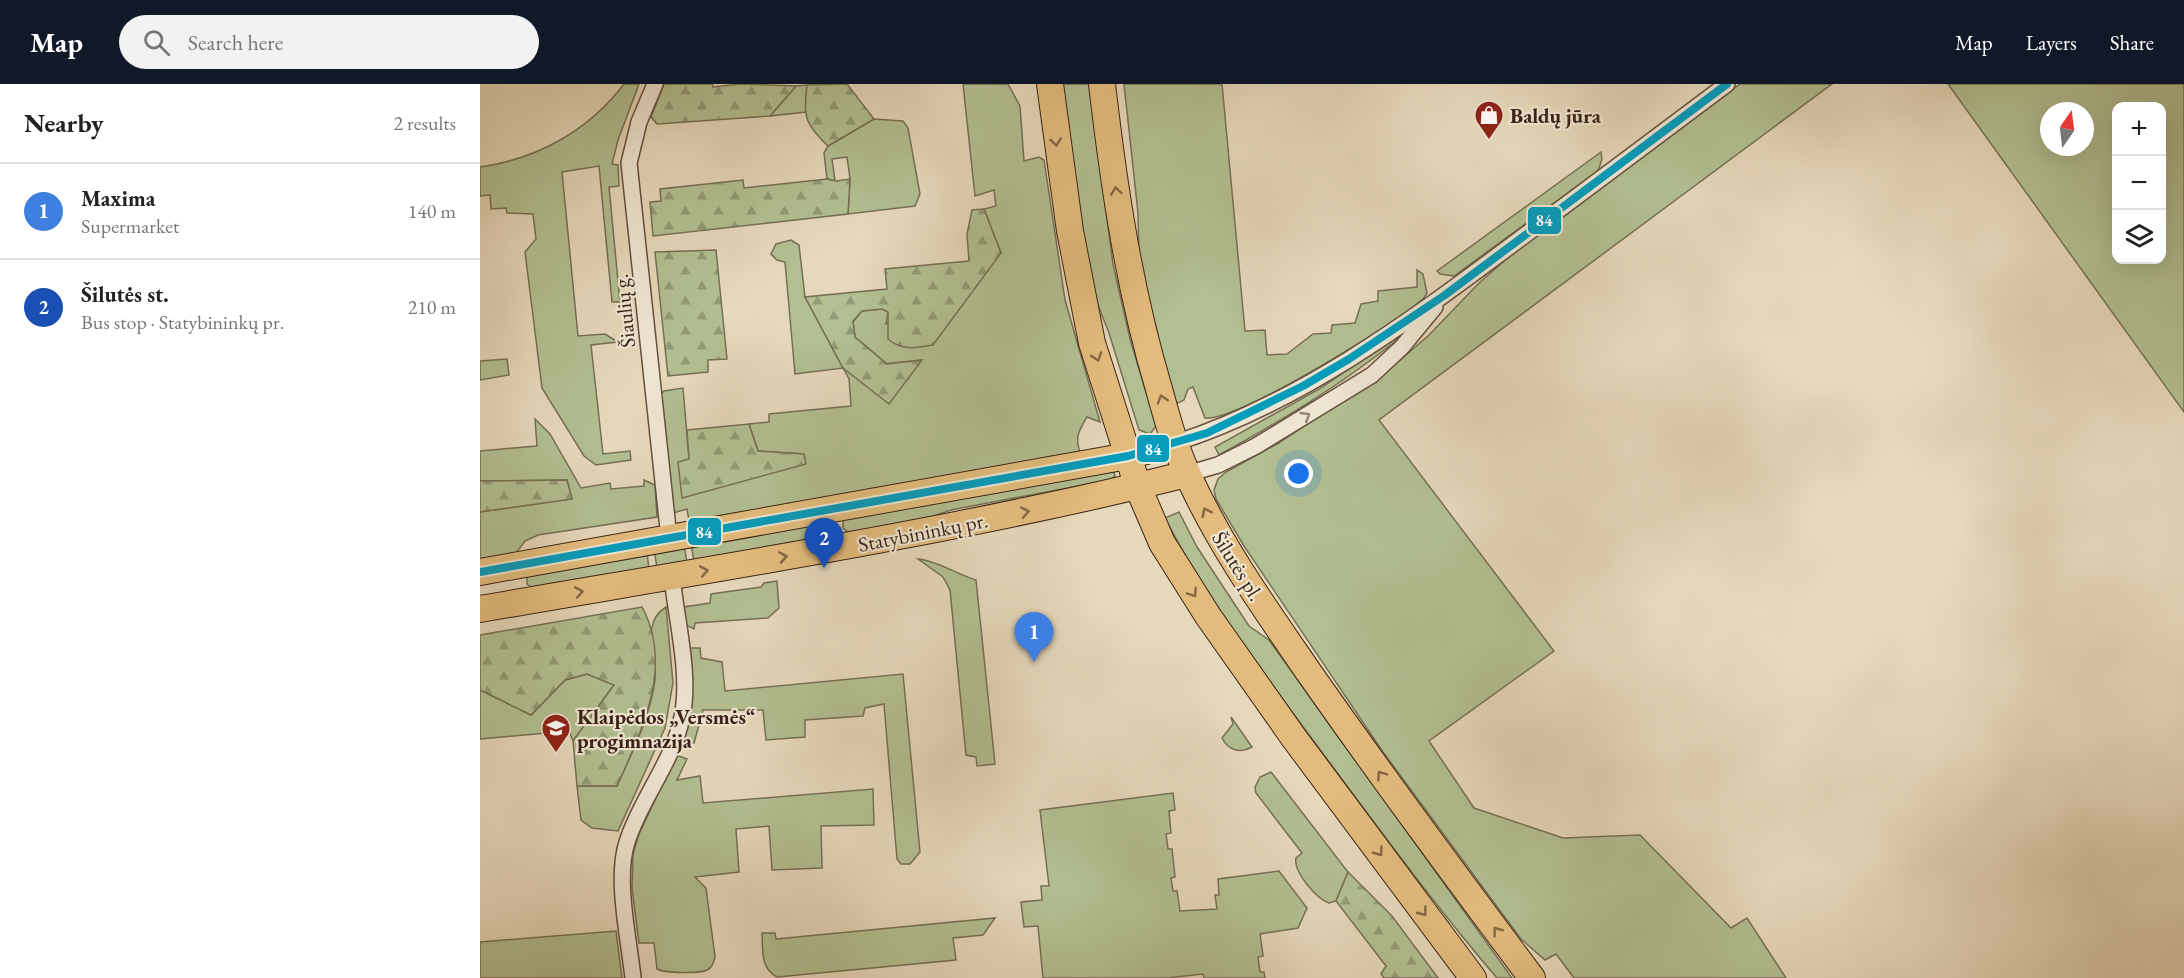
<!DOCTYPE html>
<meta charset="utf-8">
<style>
:root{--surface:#fff;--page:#f2f2f2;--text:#222;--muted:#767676;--line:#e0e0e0;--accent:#111827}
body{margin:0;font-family:"EB Garamond",serif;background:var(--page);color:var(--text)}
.controls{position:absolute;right:18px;top:18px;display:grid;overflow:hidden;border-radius:12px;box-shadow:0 6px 24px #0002}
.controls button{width:54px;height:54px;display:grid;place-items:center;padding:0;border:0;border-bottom:2px solid var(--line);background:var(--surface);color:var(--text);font:30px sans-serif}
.compass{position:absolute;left:1560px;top:18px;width:54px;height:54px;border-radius:50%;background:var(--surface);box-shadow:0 6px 24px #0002;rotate:14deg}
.you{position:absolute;left:819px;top:390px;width:21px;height:21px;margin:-15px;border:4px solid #fff;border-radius:50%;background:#1a73e8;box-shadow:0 0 0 9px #1a73e833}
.badge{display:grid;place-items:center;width:39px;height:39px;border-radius:50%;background:var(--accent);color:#fff;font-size:20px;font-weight:700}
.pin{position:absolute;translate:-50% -50px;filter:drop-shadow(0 2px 3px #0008)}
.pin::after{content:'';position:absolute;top:32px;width:21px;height:18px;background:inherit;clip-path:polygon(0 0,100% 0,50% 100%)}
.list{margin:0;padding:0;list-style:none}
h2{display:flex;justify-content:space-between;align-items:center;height:78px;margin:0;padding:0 24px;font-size:26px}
h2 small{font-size:20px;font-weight:400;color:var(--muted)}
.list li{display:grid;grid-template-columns:39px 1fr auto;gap:18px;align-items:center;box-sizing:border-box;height:96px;padding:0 24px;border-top:2px solid var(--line)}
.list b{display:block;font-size:22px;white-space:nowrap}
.list p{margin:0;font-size:20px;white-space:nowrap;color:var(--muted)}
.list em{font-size:20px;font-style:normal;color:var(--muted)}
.icon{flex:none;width:33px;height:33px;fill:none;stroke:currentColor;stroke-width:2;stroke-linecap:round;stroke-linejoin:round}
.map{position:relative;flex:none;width:1704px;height:894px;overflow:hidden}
header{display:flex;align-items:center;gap:36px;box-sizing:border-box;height:84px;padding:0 30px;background:var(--accent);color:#fff}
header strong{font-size:28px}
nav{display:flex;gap:33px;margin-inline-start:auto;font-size:21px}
.search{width:420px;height:54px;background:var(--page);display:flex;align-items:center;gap:15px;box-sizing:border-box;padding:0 21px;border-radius:33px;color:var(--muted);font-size:22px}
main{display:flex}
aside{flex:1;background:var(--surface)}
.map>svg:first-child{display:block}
</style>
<header>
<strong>Map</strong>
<div class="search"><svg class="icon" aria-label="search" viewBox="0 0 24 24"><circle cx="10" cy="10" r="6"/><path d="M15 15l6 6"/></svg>Search here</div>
<nav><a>Map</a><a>Layers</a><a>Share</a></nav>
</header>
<main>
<aside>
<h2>Nearby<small>2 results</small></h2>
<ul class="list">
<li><span class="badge" style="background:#3f7fe0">1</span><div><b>Maxima</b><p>Supermarket</p></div><em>140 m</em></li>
<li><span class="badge" style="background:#1a4fb4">2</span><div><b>Šilutės st.</b><p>Bus stop · Statybininkų pr.</p></div><em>210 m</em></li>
</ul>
</aside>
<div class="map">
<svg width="1704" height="894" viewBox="0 0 1704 894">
<defs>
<pattern id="forest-firs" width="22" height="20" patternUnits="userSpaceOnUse" patternTransform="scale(1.5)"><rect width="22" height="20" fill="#b2bf91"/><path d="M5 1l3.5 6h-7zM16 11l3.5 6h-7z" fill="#929b75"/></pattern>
</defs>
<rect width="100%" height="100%" fill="#e6d8ba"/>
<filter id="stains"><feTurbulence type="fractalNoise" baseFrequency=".00333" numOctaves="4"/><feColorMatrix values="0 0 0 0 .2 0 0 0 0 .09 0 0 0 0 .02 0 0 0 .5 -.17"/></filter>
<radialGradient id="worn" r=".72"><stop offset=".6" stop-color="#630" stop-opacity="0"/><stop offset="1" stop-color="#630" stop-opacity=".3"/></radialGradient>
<!-- grass -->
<g fill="#b2bf91" stroke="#767054" stroke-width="1.5" fill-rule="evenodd">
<path d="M144,0H159L138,56L132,80L138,81L139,102L129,103L140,218H132L119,82L82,88L98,252L125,250L138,258L111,261L123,370L150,367L151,376L116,381L104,372L62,304L45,168L56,155L53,130L27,129L26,124L11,125L10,111L0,112V83C58,75 109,46 144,0Z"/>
<path d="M483,0H528L540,22L544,77L559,73L564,76L585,216L620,338L607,333C597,349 595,354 601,372L210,443L207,425L193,429L181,310L184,307L203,304L209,375L324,370L278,367L269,340L289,338V330L371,322L369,295L363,284L315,290L305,178L297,176L291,170L296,160L311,156L319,161L325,213L363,284L442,276L407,280L375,253L373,238L382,227L402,225L408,228L406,240L521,169L504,125L516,122L514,106L495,112Z"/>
<path d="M582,0H609L633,180L650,255L676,342L670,350L659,346L629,249L610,201Z"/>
<path d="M644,0H742L765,247L785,246L787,271L807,270L833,250L851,249L852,241L875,239L881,220L898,217V207L937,203V186L943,190L947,209L944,214C918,238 755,339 725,334L713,303L708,305L704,316L698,319L694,318L659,177L658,129Z"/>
<path d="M1260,0H1352L899,336L1074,567L949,657L994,724L1083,754L1160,751L1251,844L1267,834L1306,894H1094L1076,870L1065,876L1041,855L903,668L764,462L736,415L734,406L738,395L746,388L797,360L910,285L949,251L999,199L1031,171Z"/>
<path d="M1468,0H1704V328ZM1636,22H1682V176H1636ZM1569,27H1605V63H1569Z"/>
<path d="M327,1L326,28L290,32L316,2Z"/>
<path d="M394,35L423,37L428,44L440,110L435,122L368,130L370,95L367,73L352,75L355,97L347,95L344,69L348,62Z"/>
<path d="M1121,68L1122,75L1118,87L974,192L960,190L957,187Z"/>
<path d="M917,253V256C858,303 804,335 739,371L735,363L839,305Z"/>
<path d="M27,275L29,291L0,296V277Z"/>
<path d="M55,335L70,350L101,404L130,399L131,405L164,402V396L175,401L177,433L58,451L45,457L31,476L0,481V428L92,415L87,396L0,397V367L57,362Z"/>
<path d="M633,385L635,392L630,396L471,426L433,439L369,449L363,444V435Z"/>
<path d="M699,428L717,463L769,542L789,556L1032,894H1017C956,823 901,747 844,671C788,595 729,519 685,434Z"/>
<path d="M330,441L333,449L329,456L214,478L211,459Z"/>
<path d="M204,460L207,479L177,484L174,465Z"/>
<path d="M167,467L169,486L53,505L47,500V491Z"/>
<path d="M438,475C456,476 478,491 496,496L515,680L497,682L496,673L486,671L470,506L463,493Z"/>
<path d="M297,497L299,524L288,534L215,539L214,545L206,541L204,523L230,519L231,510L281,503L284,499Z"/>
<path d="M186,523L193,599L185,644L138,747L112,744L101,736L97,702H137C152,668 170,634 175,596C178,571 159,540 186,523Z"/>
<path d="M208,564H220L221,574L242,578L245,607L423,590L440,768L430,780H421L417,775L404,620L385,624L383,632L325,636V653L286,656L283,626H223L214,659L204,655L212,620Z"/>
<path d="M107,590L134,601L93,657L89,647L0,655V606L51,631L85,596Z"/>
<path d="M751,633L772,663C760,670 748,666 742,654L753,640Z"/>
<path d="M196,671L207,675L197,696L220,692L223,719L393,705L394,741L341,742L342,784L292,786L289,742L256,745L259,788L215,793L226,804L235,873C234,878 232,884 227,886C219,890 184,889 177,885L174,859H159L152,804L153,770L159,750Z"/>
<path d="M791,688L868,788L856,817L849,819C837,815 813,788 816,774L822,769L776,709L775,703L780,693Z"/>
<path d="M693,709L695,726L689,727L691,749L686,750L688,765H692L695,793L691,794L693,807H697L700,827L737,825L735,811H739L738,795L799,787L827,824L818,844L780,850L783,872L778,873L780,888H784L785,894H724L723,890L687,894H563L558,842L544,843L541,818L562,816L561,802H569L560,726Z"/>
<path d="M515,834L503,851L473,854L476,876L297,893C280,884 283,867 282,849H295L296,855Z"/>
<path d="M136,847L142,894H0V858Z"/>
</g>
<!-- forest -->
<g fill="url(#forest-firs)" stroke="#767054" stroke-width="1.5">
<path d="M184,0H232L233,3L260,0L316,2L290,32L177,40L171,33Z"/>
<path d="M367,0L394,35L348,62C325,40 323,33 327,1Z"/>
<path d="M347,95L356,97L370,95L368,130L173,152L170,118L181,117L180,105L263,96L264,104Z"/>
<path d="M504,125L521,169L453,261C436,264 422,267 408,255V228L402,225L382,227L373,237L375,253L407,280L442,276L409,320L363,284L325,213L407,205L405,185L489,177L487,150L492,126Z"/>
<path d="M236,166L247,275L228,276V288L188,292L175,168Z"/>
<path d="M269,340L278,367L324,370L326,380L202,414L198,378L209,375L207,346Z"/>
<path d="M87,396L92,415L0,428V397Z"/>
<path d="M162,523C194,582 162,646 137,702H97L93,657L134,601L107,590L85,596L51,631L0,606V551Z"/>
<path d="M868,788L912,832L958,894H904L901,890L906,882L856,817Z"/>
</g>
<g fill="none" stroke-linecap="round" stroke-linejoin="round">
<!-- street casing -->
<g stroke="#66503f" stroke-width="18">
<g id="street">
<path d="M175,0L159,38L149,79L189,454"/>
<path d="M695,359C818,320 927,239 1029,163C1102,109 1175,54 1247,0"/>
<path d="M707,390L738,381L776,362L892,291L922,263L955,223"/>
<path d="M153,894C149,855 135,795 147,758C161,714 193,678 202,633C211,590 196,536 192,492"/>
</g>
</g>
<!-- primary casing -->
<g stroke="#3b2216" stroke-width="28">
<g id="primary">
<path d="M570,0L590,147L612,259L658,403L682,459L728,532L814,654L993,894"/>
<path d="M622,0C634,103 649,205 679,305C687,334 695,364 708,391C740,462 786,526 830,590C902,693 977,794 1052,894"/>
<path d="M0,488L648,372L695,359"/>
<path d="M0,525C237,484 474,448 707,390"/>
</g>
</g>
<!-- street -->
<use href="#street" stroke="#efe6d2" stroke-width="15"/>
<!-- primary -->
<use href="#primary" stroke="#e3bc7d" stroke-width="26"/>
<!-- bus-1 casing -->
<g stroke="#efe6d2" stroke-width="12">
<path id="bus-1" d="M0,488L648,372L727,349L823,302L869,275L965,211L1247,0"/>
</g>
<!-- bus-1 -->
<use href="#bus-1" stroke="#069cbc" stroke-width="8"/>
</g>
<!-- one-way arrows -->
<defs><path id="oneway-chevron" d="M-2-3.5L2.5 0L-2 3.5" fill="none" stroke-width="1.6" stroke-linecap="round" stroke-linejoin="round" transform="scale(1.5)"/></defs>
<g stroke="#876744">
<use href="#oneway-chevron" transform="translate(576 58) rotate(83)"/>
<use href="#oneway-chevron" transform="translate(636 107) rotate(-98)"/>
<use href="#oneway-chevron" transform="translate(617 273) rotate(72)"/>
<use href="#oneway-chevron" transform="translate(682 315) rotate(-107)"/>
<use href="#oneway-chevron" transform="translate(545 428) rotate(-11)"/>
<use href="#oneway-chevron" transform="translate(726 428) rotate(-117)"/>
<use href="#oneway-chevron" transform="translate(303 473) rotate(-9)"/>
<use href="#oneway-chevron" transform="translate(224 487) rotate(-10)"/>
<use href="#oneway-chevron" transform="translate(99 508) rotate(-10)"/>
<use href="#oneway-chevron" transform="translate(713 509) rotate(57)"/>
<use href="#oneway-chevron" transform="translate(901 691) rotate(-125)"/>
<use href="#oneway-chevron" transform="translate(899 768) rotate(53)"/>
<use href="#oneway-chevron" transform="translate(943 828) rotate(53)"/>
<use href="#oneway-chevron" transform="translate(1017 847) rotate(-127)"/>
</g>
<use stroke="#958474" href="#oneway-chevron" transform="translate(826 332) rotate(-31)"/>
<!-- icons -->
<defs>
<g id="shop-pin" transform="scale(1.5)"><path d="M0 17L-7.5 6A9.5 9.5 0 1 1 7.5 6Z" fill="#8f2418" stroke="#efe6d2"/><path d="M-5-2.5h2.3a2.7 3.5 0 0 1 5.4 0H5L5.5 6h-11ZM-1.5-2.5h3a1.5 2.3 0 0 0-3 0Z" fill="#fff"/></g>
<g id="school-pin" transform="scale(1.5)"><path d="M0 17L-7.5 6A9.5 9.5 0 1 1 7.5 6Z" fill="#8f2418" stroke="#efe6d2"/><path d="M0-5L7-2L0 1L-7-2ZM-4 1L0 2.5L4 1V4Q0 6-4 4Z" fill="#fff"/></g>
</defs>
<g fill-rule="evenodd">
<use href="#shop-pin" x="1009" y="31"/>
<use href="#school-pin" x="76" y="644"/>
</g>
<g text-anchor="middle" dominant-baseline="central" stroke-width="4.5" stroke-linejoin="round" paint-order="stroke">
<!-- poi labels -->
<g font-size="21" font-weight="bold" fill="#3b2216" stroke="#efe6d2" text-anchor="start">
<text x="1030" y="31">Baldų jūra</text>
<text x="97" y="632">Klaipėdos „Versmės“<tspan x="97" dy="24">progimnazija</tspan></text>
</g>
<!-- street labels -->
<g font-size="21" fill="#3b2216" stroke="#efe6d2">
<text transform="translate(144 227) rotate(-96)">Šiaulių g.</text>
<text transform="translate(443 448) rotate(-11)">Statybininkų pr.</text>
<text transform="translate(758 482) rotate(58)">Šilutės pl.</text>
</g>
</g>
<g stroke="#efe6d2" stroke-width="2">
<rect x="1047" y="122" width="35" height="29" rx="6" fill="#069cbc"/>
<rect x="656" y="350" width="34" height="29" rx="6" fill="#069cbc"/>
<rect x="207" y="433" width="35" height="29" rx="6" fill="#069cbc"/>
</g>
<g font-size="16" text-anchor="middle" font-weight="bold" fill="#fff">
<text x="1064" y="142">84</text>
<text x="673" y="371">84</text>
<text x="224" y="454">84</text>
</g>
<rect width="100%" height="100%" filter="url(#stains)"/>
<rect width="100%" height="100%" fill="url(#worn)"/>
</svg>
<div class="controls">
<button>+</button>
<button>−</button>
<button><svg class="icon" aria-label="layers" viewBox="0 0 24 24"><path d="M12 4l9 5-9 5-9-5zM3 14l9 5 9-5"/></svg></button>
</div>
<svg class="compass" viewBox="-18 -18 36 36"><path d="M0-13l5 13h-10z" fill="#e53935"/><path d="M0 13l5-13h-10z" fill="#767676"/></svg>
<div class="you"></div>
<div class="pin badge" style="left:554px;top:578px;background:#3f7fe0">1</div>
<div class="pin badge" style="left:344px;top:484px;background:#1a4fb4">2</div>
</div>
</main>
